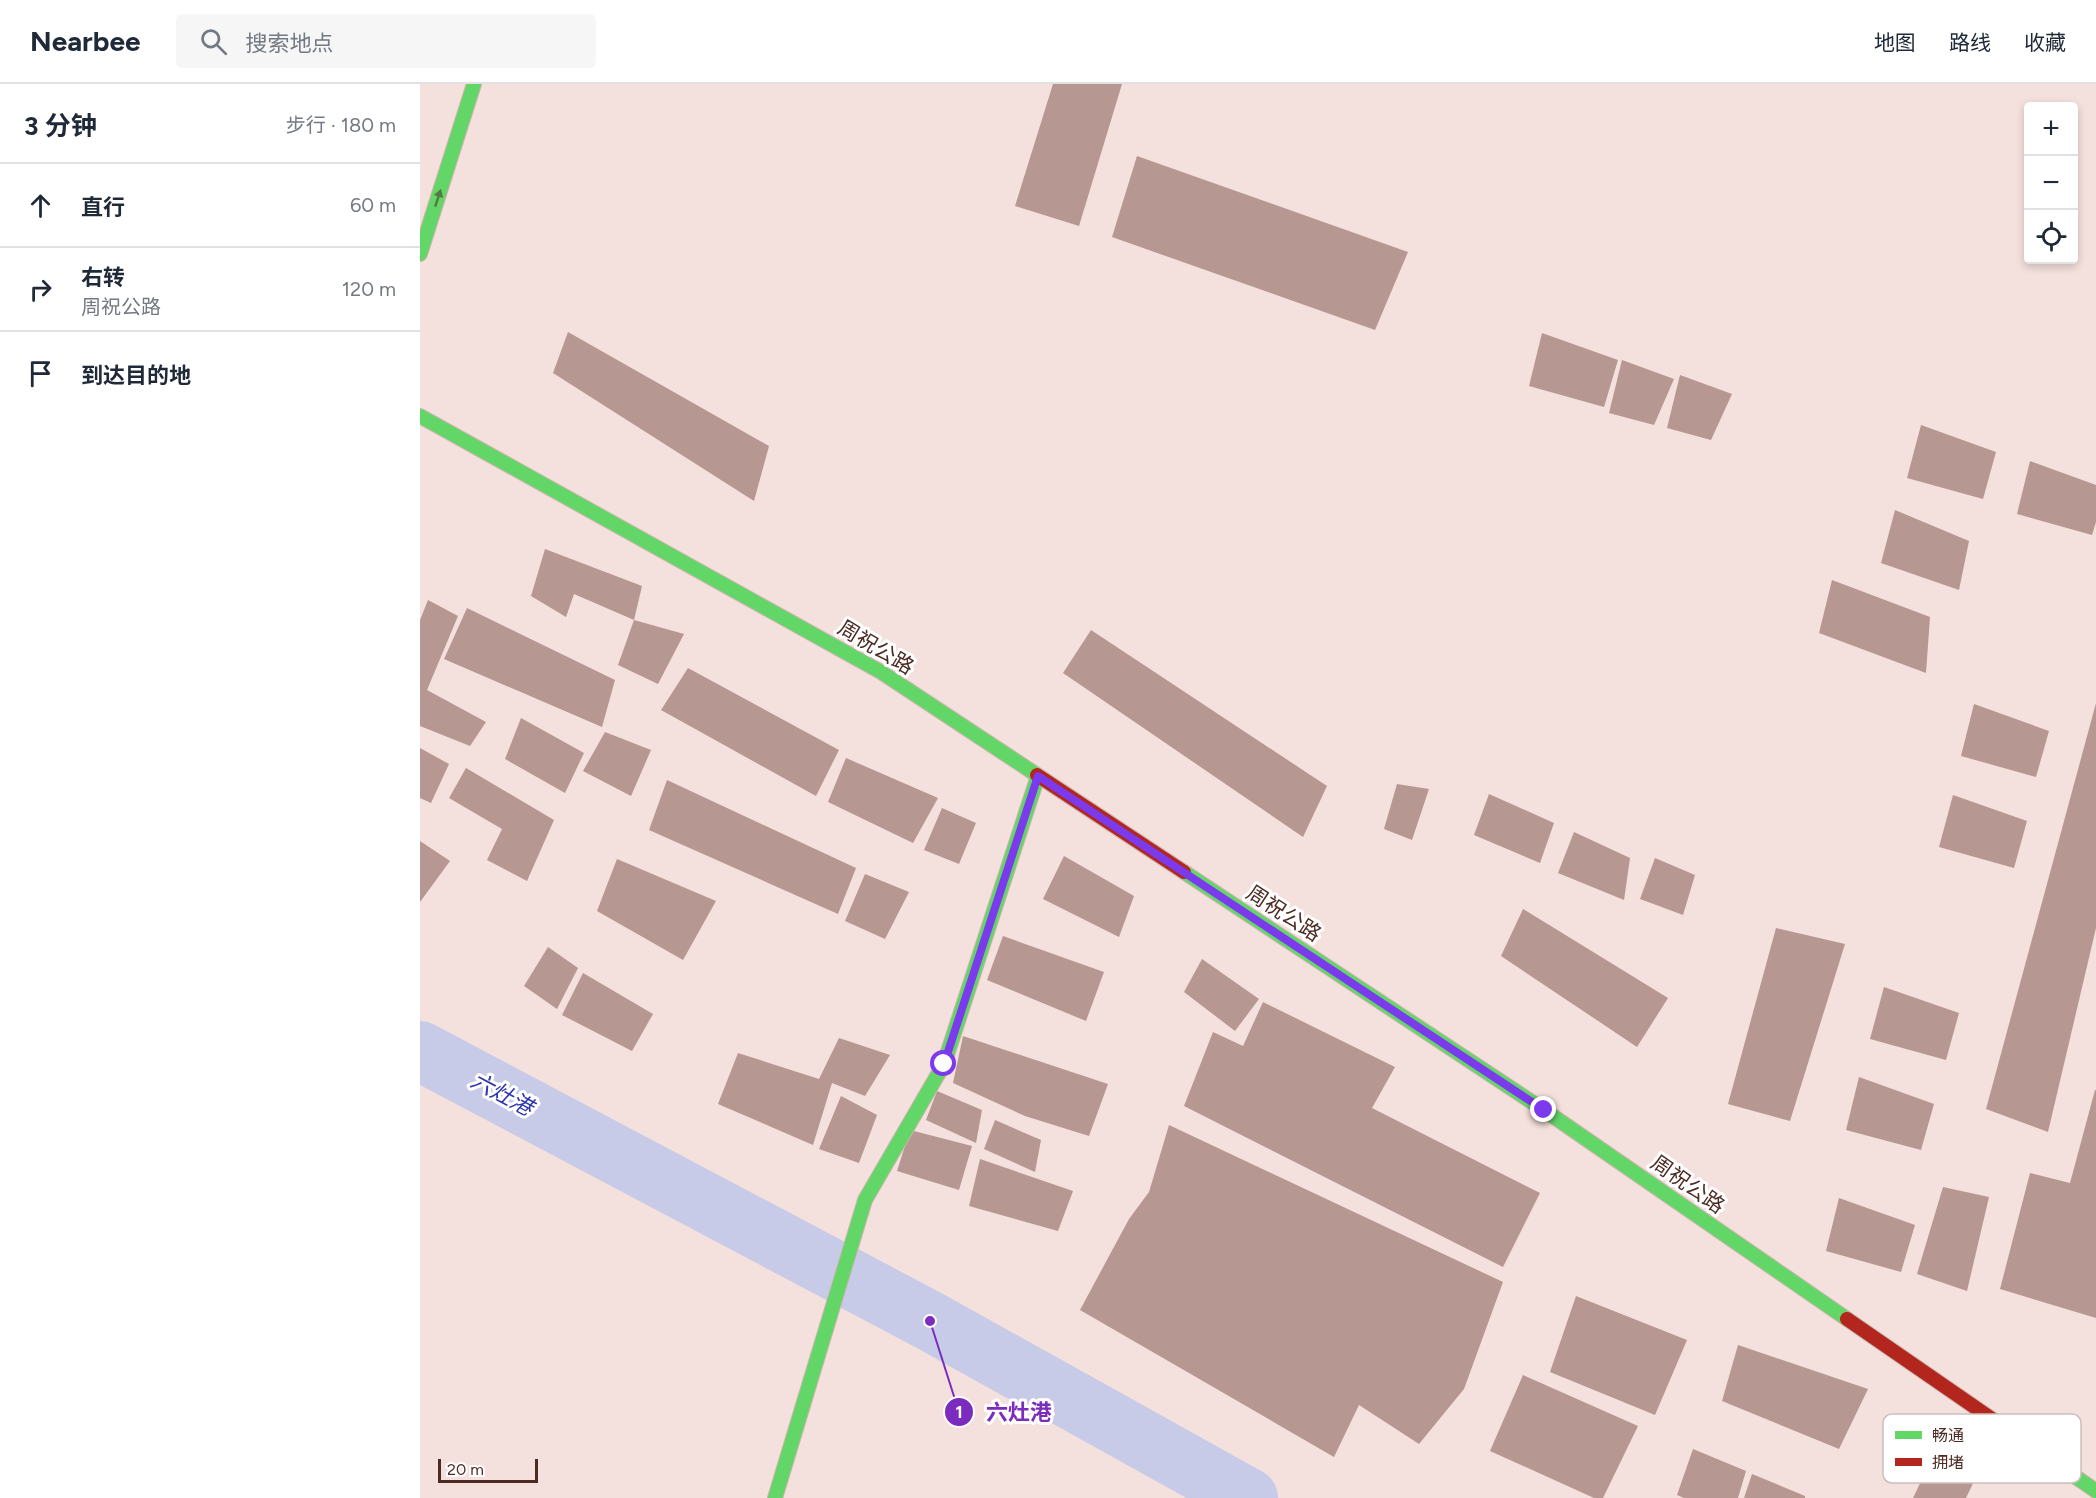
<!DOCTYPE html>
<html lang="zh">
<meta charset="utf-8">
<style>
:root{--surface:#fff;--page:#f6f6f7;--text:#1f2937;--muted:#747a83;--line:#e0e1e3}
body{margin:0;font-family:Figtree,"Noto Sans SC",sans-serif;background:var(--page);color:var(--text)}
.controls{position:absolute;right:18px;top:18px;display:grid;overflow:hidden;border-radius:6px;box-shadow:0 3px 9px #0003}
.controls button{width:54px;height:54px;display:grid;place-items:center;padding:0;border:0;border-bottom:2px solid var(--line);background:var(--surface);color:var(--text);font:30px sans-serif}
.scale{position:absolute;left:18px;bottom:15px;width:100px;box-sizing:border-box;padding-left:6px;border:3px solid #4d2b24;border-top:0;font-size:16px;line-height:21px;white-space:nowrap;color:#4d2b24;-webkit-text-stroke:4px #fff;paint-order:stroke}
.stop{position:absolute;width:18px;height:18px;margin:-14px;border:4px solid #7c3aed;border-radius:50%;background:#fff}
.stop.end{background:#7c3aed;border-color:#fff;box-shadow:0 2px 6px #0008}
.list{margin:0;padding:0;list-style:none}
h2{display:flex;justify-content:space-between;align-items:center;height:78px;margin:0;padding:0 24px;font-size:26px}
h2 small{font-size:20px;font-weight:400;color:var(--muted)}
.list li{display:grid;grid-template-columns:39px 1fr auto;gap:18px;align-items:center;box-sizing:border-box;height:84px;padding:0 24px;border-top:2px solid var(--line)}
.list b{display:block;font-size:22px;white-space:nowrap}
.list p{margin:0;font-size:20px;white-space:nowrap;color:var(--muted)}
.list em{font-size:20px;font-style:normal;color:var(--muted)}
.icon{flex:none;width:33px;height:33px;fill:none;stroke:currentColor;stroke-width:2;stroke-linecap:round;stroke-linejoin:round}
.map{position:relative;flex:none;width:1676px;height:1414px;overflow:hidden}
header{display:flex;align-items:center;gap:36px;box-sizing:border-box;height:84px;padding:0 30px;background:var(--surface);border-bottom:2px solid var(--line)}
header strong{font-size:28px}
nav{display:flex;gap:33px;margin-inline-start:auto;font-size:21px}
.search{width:420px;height:54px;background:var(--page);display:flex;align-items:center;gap:15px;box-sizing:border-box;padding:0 21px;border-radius:6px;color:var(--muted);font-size:22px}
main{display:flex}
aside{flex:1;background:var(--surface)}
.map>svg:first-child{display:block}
</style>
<header>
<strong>Nearbee</strong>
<div class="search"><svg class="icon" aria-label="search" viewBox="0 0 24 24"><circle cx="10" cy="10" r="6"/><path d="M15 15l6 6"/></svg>搜索地点</div>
<nav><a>地图</a><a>路线</a><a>收藏</a></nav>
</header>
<main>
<aside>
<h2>3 分钟<small>步行 · 180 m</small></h2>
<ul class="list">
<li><svg class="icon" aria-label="ahead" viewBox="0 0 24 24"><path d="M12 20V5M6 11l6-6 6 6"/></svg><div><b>直行</b></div><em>60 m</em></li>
<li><svg class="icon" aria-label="right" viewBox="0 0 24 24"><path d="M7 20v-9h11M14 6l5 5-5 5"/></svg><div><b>右转</b><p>周祝公路</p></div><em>120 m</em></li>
<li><svg class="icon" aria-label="arrive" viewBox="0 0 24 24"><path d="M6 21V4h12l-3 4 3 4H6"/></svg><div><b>到达目的地</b></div></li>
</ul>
</aside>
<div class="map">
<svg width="1676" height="1414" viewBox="0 0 1676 1414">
<rect width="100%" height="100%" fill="#f4e0dc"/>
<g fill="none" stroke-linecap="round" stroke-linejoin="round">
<!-- river -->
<path stroke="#c8cbe8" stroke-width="60" d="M0,967L510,1237L828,1414"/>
</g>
<!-- building -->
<g fill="#b79791">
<path d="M633,0H702L659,142L595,122Z"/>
<path d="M717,72L988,168L955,246L692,153Z"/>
<path d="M148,248L349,362L334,417L133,289Z"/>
<path d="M1122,249L1198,276L1184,323L1109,302Z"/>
<path d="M1202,276L1254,295L1234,341L1189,329Z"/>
<path d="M1260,291L1312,310L1291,356L1247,344Z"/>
<path d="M1501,341L1576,368L1563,415L1487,394Z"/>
<path d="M1610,377L1676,401V438L1672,451L1597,430Z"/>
<path d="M1475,426L1549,457L1539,506L1461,479Z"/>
<path d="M125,465L222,502L214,536L154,510L146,533L111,512Z"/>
<path d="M1412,496L1510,533L1506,589L1399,549Z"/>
<path d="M8,516L38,532L7,606L66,638L50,662L0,642V536Z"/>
<path d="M47,524L195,596L182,643L24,575Z"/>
<path d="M214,536L264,550L238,600L198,581Z"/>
<path d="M671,546L907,702L883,753L643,589Z"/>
<path d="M268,584L419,666L396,712L241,626Z"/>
<path d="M1676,619V844L1628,1048L1566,1025Z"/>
<path d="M1554,620L1629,647L1616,693L1541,672Z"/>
<path d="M101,634L164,669L145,709L85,675Z"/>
<path d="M185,648L231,666L211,712L163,687Z"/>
<path d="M0,664L29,680L11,719L0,714Z"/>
<path d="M426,674L518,714L493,759L408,718Z"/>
<path d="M46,684L134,736L107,797L67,776L82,745L29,714Z"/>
<path d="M247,696L436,784L418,830L229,746Z"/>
<path d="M977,700L1009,705L992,756L964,745Z"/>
<path d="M1069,710L1134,739L1120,779L1054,751Z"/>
<path d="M1533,711L1607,737L1594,784L1519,763Z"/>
<path d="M522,724L556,739L539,780L504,766Z"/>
<path d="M1154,748L1210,774L1204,816L1138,789Z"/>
<path d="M0,757L30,777L0,818Z"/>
<path d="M644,772L714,812L699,853L623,815Z"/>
<path d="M1235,774L1275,791L1263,831L1220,815Z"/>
<path d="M197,775L296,817L263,876L177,827Z"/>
<path d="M445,790L489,808L465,855L425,837Z"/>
<path d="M1103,825L1248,914L1217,963L1081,872Z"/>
<path d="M1356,844L1425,860L1370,1037L1308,1020Z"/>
<path d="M583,852L684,888L666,937L567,896Z"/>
<path d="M128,863L158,884L137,925L104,902Z"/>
<path d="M782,875L839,915L815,947L764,908Z"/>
<path d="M163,889L233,930L212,967L142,931Z"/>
<path d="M1464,903L1539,929L1526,976L1450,955Z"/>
<path d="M843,918L975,983L952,1024L1120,1109L1083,1183L764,1022L793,948L823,962Z"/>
<path d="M543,952L688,1000L669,1052L605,1032L533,999Z"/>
<path d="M419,954L470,971L445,1012L412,999L393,1061L298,1020L318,969L399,995Z"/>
<path d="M1439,993L1514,1020L1501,1066L1426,1046Z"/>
<path d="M1675,1006H1676V1234L1580,1205L1610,1089L1650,1099Z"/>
<path d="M517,1007L562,1026L556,1059L506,1036Z"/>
<path d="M421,1012L457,1031L439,1079L399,1065Z"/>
<path d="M575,1036L621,1056L615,1088L564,1065Z"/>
<path d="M749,1041L1083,1198L1044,1305L999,1360L939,1321L914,1373L660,1226L709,1135L729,1108Z"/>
<path d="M490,1046L552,1062L539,1106L477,1087Z"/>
<path d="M560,1075L653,1107L638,1147L549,1122Z"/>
<path d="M1523,1103L1569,1113L1547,1207L1497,1190Z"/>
<path d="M1419,1114L1495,1141L1481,1188L1406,1167Z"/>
<path d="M1156,1212L1267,1256L1235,1331L1130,1288Z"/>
<path d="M1318,1261L1448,1305L1419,1365L1302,1317Z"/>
<path d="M1103,1291L1218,1342L1183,1414H1174L1070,1367Z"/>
<path d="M1273,1365L1326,1387L1318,1414H1264L1257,1411Z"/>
<path d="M1512,1374L1556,1393L1546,1414H1493Z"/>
<path d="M1332,1390L1385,1412V1414H1324Z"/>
</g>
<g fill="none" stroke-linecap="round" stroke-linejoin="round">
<!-- fast casing -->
<g stroke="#ccb4af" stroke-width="16">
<g id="fast">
<path d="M0,170L54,0"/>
<path d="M0,332L461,588L617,691"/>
<path d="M764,788L1124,1026L1427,1235"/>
<path d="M1598,1353L1676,1407"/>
<path d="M355,1414L445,1116L524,980L618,692"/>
</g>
</g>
<!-- jam casing -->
<g stroke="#ccb4af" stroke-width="16">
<g id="jam">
<path d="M617,691L764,788"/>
<path d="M1427,1235L1598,1353"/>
</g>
</g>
<!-- fast -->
<use href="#fast" stroke="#63d668" stroke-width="14"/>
<!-- jam -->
<use href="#jam" stroke="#b3261e" stroke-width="14"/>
</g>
<!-- one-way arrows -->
<defs><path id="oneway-solid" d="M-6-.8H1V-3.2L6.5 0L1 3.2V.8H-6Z" transform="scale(1.5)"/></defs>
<use fill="#577843" href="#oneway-solid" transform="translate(18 114) rotate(-72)"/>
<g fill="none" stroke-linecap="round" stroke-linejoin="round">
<!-- route -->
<path stroke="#7c3aed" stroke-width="8" d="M524,980L618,692L1124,1026"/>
</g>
<g text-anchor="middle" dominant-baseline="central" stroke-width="6" stroke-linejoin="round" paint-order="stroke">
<!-- street labels -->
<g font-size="21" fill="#4d2b24" stroke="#fff">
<text transform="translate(456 563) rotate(31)">周祝公路</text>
<text transform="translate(864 829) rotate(33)">周祝公路</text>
<text transform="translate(1268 1100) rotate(35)">周祝公路</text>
</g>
<!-- water labels -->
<g font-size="22" font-style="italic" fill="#2e35ae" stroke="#fff">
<text transform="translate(82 1010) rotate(28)">六灶港</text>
</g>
</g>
<!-- legend -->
<rect x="1463" y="1330" width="198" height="69" rx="9" fill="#fff" stroke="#cabfbd" stroke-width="1.5"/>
<rect x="1475" y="1347" width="27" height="8" fill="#63d668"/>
<rect x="1475" y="1374" width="27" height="8" fill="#b3261e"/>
<g font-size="16" fill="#4d2b24">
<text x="1512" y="1357">畅通</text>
<text x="1512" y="1384">拥堵</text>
</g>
<!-- callouts -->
<path fill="none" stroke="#7b2cbf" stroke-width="2" d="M510 1237L539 1328"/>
<g fill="#7b2cbf" stroke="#fff" stroke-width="2">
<circle cx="510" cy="1237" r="6"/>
<circle cx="539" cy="1328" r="15"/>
</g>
<g font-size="18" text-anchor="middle" font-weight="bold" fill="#fff">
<text x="539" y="1334">1</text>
</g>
<g font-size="22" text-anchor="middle" font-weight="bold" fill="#7b2cbf" stroke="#fff" stroke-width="6" stroke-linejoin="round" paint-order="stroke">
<text x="599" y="1336">六灶港</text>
</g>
</svg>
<div class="controls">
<button>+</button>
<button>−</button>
<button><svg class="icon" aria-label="locate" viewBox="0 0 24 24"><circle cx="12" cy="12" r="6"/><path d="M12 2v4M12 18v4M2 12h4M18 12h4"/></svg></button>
</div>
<div class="scale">20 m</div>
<div class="stop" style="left:524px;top:980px"></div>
<div class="stop end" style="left:1124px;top:1026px"></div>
</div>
</main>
